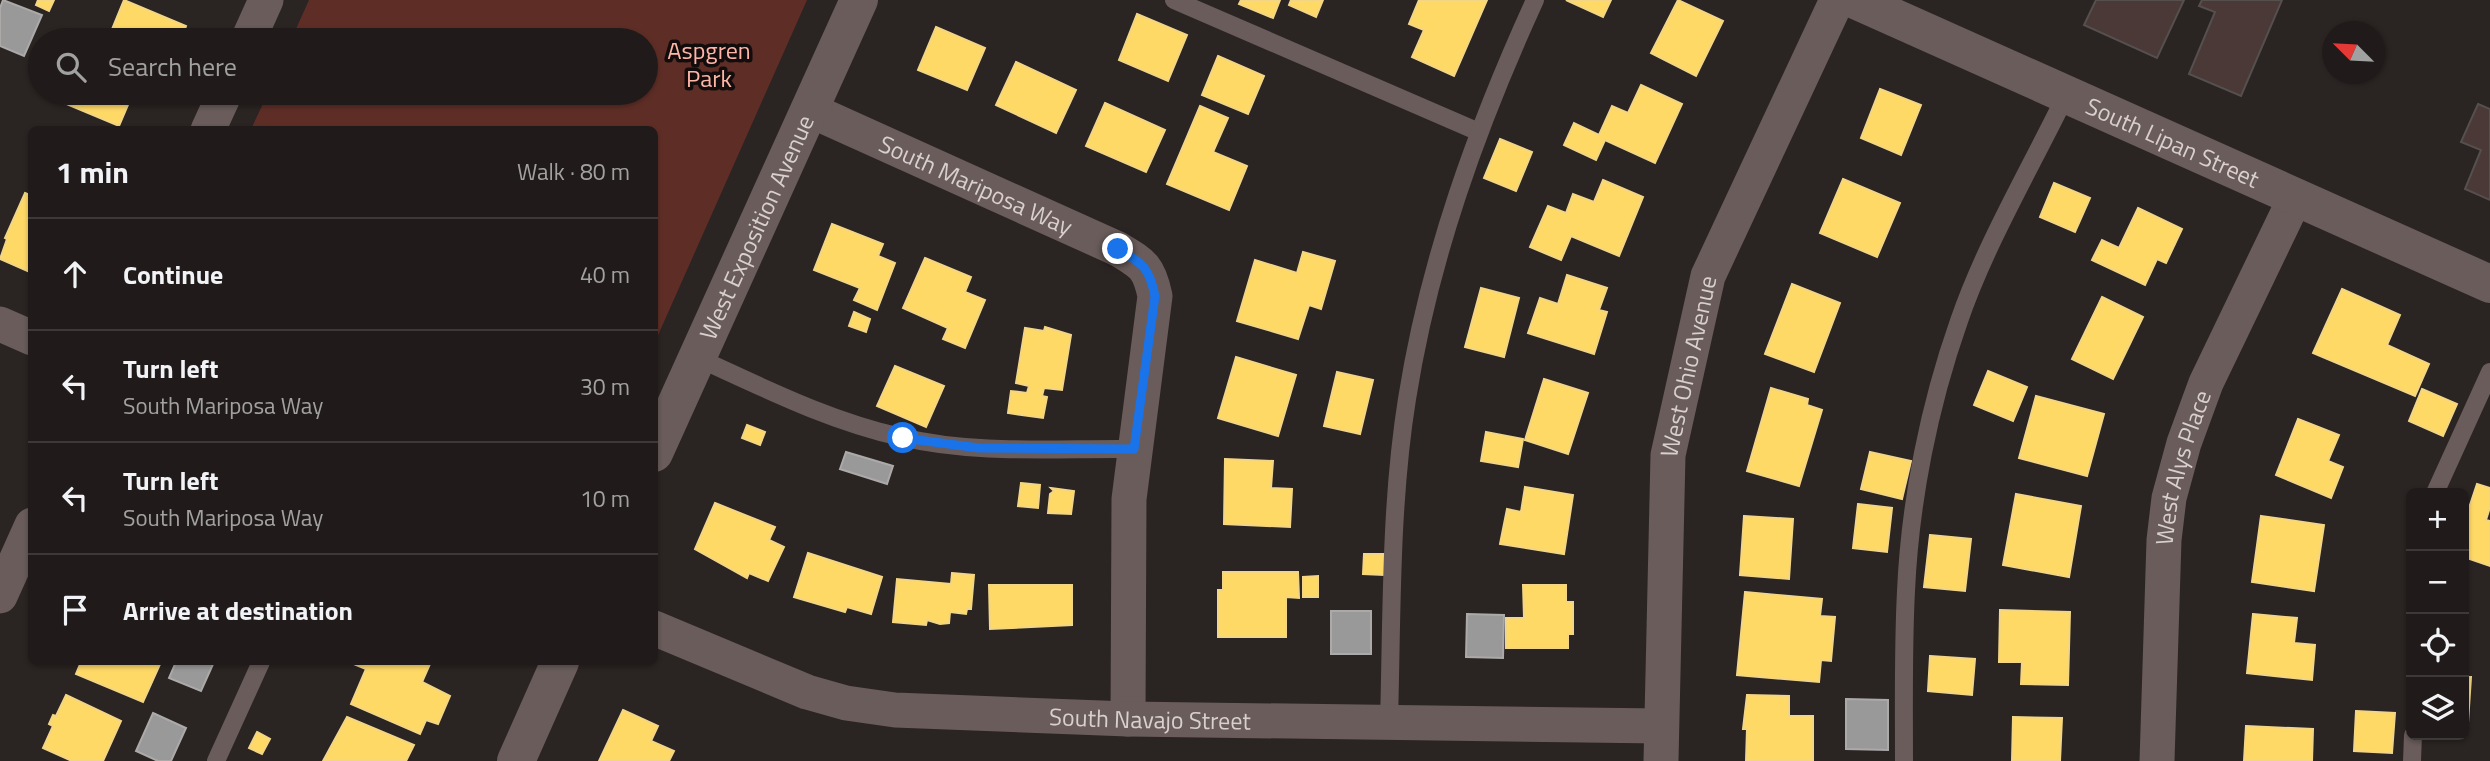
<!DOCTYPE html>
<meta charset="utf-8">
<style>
:root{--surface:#201b1a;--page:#282423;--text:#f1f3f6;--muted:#a2a1a2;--line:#3d3939}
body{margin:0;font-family:"Titillium Web",sans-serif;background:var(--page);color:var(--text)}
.controls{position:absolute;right:21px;bottom:21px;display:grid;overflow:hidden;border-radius:10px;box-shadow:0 2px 5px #0004}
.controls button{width:63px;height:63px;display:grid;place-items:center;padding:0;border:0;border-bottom:2px solid var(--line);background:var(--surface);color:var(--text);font:35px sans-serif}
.compass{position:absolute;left:2322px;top:21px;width:63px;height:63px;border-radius:50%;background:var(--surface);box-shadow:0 2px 5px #0004;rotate:294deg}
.stop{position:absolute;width:21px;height:21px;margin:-16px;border:5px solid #1a73e8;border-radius:50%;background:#fff}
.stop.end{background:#1a73e8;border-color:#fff;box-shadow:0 2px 7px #0008}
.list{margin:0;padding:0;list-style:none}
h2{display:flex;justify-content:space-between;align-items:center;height:91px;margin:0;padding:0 28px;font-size:30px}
h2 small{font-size:23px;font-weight:400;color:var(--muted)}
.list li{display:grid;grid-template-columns:46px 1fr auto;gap:21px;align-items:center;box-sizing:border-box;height:112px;padding:0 28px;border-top:2px solid var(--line)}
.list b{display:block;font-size:26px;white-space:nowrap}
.list p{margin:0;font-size:23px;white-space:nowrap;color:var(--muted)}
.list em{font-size:23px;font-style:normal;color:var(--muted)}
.icon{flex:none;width:38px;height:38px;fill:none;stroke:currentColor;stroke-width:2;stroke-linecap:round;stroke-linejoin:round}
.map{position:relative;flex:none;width:2490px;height:761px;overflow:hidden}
.search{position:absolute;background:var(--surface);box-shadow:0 2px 5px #0004;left:28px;top:28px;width:630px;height:77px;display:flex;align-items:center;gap:18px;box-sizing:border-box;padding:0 24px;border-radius:38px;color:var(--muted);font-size:26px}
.panel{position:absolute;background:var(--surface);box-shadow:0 2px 5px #0004;left:28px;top:126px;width:630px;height:539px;border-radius:10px}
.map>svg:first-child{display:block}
</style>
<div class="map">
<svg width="2490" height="761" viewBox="0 0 2490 761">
<rect width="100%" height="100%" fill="#2a2422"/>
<!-- green -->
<path fill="#5e2e26" d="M309,0H807L655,342L654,130L251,129L268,93H646V40H291Z"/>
<!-- homes -->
<g fill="#ffd966" stroke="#f3d685" stroke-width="2">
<path d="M38,0H54L49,11L36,5Z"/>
<path d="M124,0L186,26L182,37L188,40L108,39Z"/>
<path d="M1241,0H1280L1273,18L1239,4Z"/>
<path d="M1291,0H1323L1316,17L1289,5Z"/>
<path d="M1419,0H1487L1454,76L1412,57L1424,30L1409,24Z"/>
<path d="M1566,0H1611L1603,17Z"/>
<path d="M1678,0L1723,21L1696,76L1651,53Z"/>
<path d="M1137,14L1187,35L1168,81L1119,60Z"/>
<path d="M936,27L985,48L967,90L918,70Z"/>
<path d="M1218,56L1264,76L1248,114L1202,95Z"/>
<path d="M1016,62L1076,90L1056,133L996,105Z"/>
<path d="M1641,85L1682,104L1655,163L1605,140L1596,160L1564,145L1574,123L1599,135L1612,106L1628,113Z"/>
<path d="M1880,89L1921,105L1901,155L1861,138Z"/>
<path d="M68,93H133L119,126L64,103Z"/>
<path d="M1105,103L1165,130L1146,172L1086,146Z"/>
<path d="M1200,106L1228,118L1213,152L1247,166L1229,210L1167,184Z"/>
<path d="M1500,139L1532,152L1516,191L1484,178Z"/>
<path d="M1843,179L1900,203L1877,257L1820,233Z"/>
<path d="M1603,180L1643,197L1619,256L1571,236L1561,260L1530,247L1548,206L1566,213L1573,194L1594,202Z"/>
<path d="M2054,183L2090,198L2075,232L2040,217Z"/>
<path d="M25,193L32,196V273L0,259L7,239L5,238Z"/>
<path d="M2138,208L2182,229L2166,263L2157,259L2145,285L2092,260L2102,240L2119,248Z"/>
<path d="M832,224L883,244L878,256L895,263L877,310L854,300L860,288L814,270Z"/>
<path d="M1303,252L1335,261L1321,309L1309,305L1298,339L1237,321L1255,260L1297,273Z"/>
<path d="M925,258L971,277L965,292L985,300L965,348L943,339L948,328L903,308Z"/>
<path d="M1567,275L1607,288L1599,310L1607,312L1594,354L1528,333L1540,298L1558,304Z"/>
<path d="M1792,284L1840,303L1814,372L1765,354Z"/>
<path d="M1481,288L1519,298L1504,357L1465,347Z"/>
<path d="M2342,289L2400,315L2387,345L2429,364L2415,396L2313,353Z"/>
<path d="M2102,297L2143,317L2113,379L2072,359Z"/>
<path d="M854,312L870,319L866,332L849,326Z"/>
<path d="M1045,327L1071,335L1062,390L1044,388L1042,396L1047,397L1043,418L1008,413L1011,391L1027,393L1029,386L1016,383L1025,328L1044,331Z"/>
<path d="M1236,357L1296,375L1278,436L1218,418Z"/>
<path d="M895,366L944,386L926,427L877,406Z"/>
<path d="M1988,371L2027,387L2013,421L1974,405Z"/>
<path d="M1337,372L1373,380L1360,434L1324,426Z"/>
<path d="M1544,379L1588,393L1568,454L1525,440Z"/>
<path d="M1771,388L1808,399L1807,405L1822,410L1799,486L1747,471Z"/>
<path d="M2422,389L2457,404L2443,436L2409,421Z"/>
<path d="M2036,396L2104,414L2087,476L2019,458Z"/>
<path d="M2298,419L2339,435L2328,461L2343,467L2331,498L2276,475Z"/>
<path d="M747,425L765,432L760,445L742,438Z"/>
<path d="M1486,432L1523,439L1518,467L1481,461Z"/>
<path d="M1870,452L1911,461L1902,499L1861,489Z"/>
<path d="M1225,459L1273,461L1271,488L1292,489L1290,527L1224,524Z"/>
<path d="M1021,483L1040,485L1038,508L1018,506Z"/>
<path d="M2477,484L2490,488V507L2486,520L2490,521V566L2464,557V513L2467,514Z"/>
<path d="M1525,487L1573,495L1564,554L1500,544L1507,509L1521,512Z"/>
<path d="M1051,488L1074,491L1071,514L1048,513L1050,494L1054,491Z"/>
<path d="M2016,494L2081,506L2069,577L2003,565Z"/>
<path d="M715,503L775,527L769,540L784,547L768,581L749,573L747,578L695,549Z"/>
<path d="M1858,504L1892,508L1887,552L1853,548Z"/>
<path d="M1744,516L1793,519L1789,579L1740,575Z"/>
<path d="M2261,516L2324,525L2314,591L2252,582Z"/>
<path d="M1930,535L1971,539L1965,591L1924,587Z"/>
<path d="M808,553L882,577L871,614L847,607L845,612L794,597Z"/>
<path d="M1364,554H1384V575L1363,574Z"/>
<path d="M1223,572H1298L1299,598L1286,597V637H1218V590H1223Z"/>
<path d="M952,573L974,575L971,609H967L966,614L950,612L949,623L940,624L927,620L926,625L893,622L897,579L951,584Z"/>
<path d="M1318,576V597H1303V577Z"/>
<path d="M989,585H1072V625L990,629Z"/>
<path d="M1523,585H1566V602H1573V634H1568V648H1506V618H1524Z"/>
<path d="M1745,592L1822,599L1820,616L1835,617L1831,661L1821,660L1819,682L1737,675Z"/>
<path d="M2000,610L2070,612L2068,685L2021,684L2022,662H1999Z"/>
<path d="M2253,614L2297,618L2294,643L2315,645L2312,680L2247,673Z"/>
<path d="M1930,656L1975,659L1972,695L1928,691Z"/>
<path d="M81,662H161L143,702L76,674Z"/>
<path d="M349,662L430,664L422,682L450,696L438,724L426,720L420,734L351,704L366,669Z"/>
<path d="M2464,677H2471L2468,723H2464Z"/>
<path d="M66,695L121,721L103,761H72L43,748L53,726L49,724L53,715L56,716Z"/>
<path d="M1747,695L1789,696V716H1813V761H1746L1747,729H1743Z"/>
<path d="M623,710L658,726L651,741L674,751L669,761H599Z"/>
<path d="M2356,711L2395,713L2392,753L2354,751Z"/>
<path d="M347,717L414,745L406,761H323Z"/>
<path d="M2013,717L2062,718L2060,761H2012Z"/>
<path d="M2246,726L2313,729L2312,761H2244Z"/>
<path d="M257,732L270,739L262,754L249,748Z"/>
</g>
<!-- industry -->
<g fill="#999" stroke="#aca9a9" stroke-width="2">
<path d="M3,0L42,15L24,56L0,46V8Z"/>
<path d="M846,452L893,466L887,484L840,469Z"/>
<rect x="1331" y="611" width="40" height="43"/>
<path d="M1467,614L1504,615L1503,658L1466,657Z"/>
<path d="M176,662H214L201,691L169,678Z"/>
<path d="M1846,699L1888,700V750L1846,749Z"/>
<path d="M153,713L186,728L171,761H158L136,751Z"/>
</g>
<!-- building -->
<g fill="#4a3936" stroke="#55504e" stroke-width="2">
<path d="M2096,0H2184L2157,58L2084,25Z"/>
<path d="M2202,0H2282L2241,96L2189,74L2215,12L2199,6Z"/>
<path d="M2478,104L2490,109V200L2465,189L2481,150L2461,142Z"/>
</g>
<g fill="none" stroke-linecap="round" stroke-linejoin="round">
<!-- service -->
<g stroke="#695c5a" stroke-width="18">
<path d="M1174,0L1479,132"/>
<path d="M698,358C764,388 829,421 901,437C976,455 1057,448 1134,449"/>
<path d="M2435,493L2490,372"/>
<path d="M1389,722C1392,615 1390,505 1407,399C1429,259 1477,127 1535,0"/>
<path d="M216,761L261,662"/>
<path d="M1904,761C1904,704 1903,648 1906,591C1910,501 1929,406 1959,321C1985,245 2031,167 2066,95"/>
<path d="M2412,761L2413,735"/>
</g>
<!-- minor -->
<g stroke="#695c5a" stroke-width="35">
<path d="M248,40L266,0"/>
<path id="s1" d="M810,110L1118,249C1143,264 1149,267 1155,296L1129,499L1128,719"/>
<path d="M208,130L225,93"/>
<path d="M0,324L32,338"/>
<path d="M0,596L32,525"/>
<path id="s2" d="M654,628L807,692L846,703L895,710L1128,719L1661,726"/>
<path id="s3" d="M1661,761L1668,455L1708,276L1837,0"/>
<path id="s4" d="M2157,761L2164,540L2169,498L2184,443L2206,383L2296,196"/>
</g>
<!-- tertiary -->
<g stroke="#695c5a" stroke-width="38">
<path id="s5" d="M1855,0L2490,284"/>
<path id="s6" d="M654,453L859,0"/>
<path d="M516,761L560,662"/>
</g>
</g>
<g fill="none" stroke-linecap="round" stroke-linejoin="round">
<!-- route -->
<path stroke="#1a73e8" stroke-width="9" d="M903,438L979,448L1134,449L1155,296C1149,267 1143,264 1118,249"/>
</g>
<g text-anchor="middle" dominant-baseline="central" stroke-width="7" stroke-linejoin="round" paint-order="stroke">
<!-- park labels -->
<g font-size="24" fill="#ffb5a7" stroke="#120d0c">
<text x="709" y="50">Aspgren<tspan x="709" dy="28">Park</tspan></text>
</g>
<!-- street labels -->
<g font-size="24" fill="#d8cfce" stroke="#120d0c">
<text stroke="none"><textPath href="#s5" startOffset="348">South Lipan Street</textPath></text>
<text stroke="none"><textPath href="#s1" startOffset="182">South Mariposa Way</textPath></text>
<text stroke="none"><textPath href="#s6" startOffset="248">West Exposition Avenue</textPath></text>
<text stroke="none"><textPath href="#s3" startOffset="397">West Ohio Avenue</textPath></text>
<text stroke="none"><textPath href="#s4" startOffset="296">West Alys Place</textPath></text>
<text stroke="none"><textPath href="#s2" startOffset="511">South Navajo Street</textPath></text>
</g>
</g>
</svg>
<div class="controls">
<button>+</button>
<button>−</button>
<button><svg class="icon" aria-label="locate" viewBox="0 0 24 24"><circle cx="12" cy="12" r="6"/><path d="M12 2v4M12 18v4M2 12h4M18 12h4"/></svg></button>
<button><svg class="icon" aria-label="layers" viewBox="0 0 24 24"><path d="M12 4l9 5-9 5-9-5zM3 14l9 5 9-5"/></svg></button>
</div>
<svg class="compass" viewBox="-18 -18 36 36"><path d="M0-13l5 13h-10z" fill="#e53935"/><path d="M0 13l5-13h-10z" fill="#a2a1a2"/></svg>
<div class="stop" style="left:903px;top:438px"></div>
<div class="stop end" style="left:1118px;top:249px"></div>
<div class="search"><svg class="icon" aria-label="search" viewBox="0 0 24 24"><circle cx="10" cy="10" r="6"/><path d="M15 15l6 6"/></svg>Search here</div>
<section class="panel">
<h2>1 min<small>Walk · 80 m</small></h2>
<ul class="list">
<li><svg class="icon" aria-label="ahead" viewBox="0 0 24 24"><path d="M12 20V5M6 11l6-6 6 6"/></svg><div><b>Continue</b></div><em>40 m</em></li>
<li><svg class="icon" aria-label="left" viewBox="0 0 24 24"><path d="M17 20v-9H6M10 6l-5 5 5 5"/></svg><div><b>Turn left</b><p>South Mariposa Way</p></div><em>30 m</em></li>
<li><svg class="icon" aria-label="left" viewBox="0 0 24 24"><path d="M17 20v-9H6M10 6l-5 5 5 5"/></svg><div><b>Turn left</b><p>South Mariposa Way</p></div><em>10 m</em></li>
<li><svg class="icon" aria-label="arrive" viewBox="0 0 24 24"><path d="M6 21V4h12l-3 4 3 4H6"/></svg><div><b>Arrive at destination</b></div></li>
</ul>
</section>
</div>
